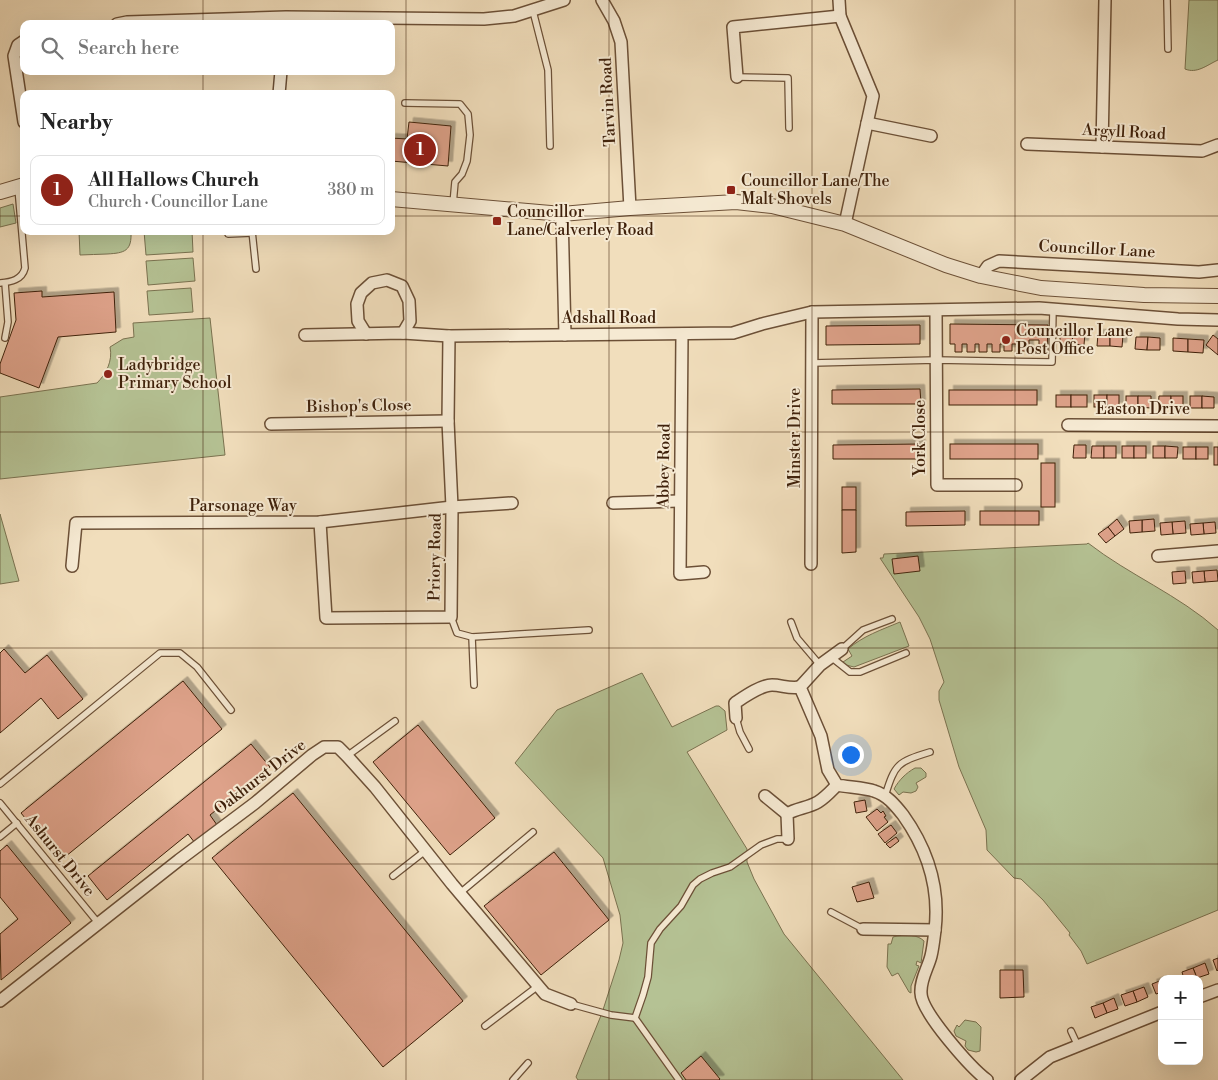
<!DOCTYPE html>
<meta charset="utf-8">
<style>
:root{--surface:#fff;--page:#f2f2f2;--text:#222;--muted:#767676;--line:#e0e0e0;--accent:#8f2418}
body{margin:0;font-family:"Libre Bodoni",serif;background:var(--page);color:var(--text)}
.controls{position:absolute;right:15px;bottom:15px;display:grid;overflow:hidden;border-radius:10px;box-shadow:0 5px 20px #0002}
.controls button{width:45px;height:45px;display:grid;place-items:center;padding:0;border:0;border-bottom:1px solid var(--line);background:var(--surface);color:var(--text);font:25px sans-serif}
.you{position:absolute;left:850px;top:754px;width:18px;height:18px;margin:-12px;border:4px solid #fff;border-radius:50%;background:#1a73e8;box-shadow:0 0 0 8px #1a73e833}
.badge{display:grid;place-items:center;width:32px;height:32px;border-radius:50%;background:var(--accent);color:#fff;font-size:16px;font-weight:700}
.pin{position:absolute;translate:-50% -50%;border:2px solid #fff;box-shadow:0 1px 5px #0006}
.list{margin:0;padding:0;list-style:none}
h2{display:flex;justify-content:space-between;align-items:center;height:65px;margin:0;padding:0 20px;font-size:21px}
h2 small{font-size:16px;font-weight:400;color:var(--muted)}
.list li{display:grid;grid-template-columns:32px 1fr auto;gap:15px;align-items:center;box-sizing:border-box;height:70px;margin:0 10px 10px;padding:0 10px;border:1px solid var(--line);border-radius:10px}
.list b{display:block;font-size:19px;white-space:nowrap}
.list p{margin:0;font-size:16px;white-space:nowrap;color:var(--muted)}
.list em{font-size:16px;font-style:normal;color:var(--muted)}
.icon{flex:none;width:28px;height:28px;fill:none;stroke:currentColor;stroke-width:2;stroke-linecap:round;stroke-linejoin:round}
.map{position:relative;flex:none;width:1218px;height:1080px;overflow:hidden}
.search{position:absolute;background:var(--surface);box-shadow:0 5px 20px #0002;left:20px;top:20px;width:375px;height:55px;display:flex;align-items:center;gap:12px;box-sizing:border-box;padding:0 18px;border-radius:10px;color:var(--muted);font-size:19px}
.panel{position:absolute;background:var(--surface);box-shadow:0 5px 20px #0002;left:20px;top:90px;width:375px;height:145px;border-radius:10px}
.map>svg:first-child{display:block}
</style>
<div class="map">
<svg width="1218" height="1080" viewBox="0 0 1218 1080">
<defs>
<filter id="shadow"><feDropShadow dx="4.5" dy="-4.5" stdDeviation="0" flood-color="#0004"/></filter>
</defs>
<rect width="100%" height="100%" fill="#f1debc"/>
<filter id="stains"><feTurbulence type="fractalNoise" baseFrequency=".004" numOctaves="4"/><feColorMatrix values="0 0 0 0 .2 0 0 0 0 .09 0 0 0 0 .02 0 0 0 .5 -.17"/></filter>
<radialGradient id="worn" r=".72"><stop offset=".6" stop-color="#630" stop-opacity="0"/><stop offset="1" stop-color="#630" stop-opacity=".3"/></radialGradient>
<!-- green -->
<g fill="#b5c294" stroke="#7a7250">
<path d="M1189,0H1218V60C1207,65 1197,74 1185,69Z"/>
<path d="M13,204L16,223L0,227V208Z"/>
<path d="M79,231H131C132,251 125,253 107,254C98,254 89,255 80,255Z"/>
<path d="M144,231H192L193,252L146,255Z"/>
<path d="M193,258L195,281L148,285L146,261Z"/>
<path d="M191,288L193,312L149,315L147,291Z"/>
<path d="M210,318L225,455L0,479V397L97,383C106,374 113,361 110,347L123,339L134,337L133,323Z"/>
<path d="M0,514L19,581L0,584Z"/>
<path d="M1088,543C1129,575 1179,595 1218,630V910L1087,964L1081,951L1069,935L1070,933L1043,900L1021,879L1014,878L987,850L986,830L959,767L939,700V691L944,682L930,639L919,617L880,558H883L884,554L1087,544Z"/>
<path d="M900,622L909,646L854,667L846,665L843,662L852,656L848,649C863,636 881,630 900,622Z"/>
<path d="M642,673L672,727L716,706H719L725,711L727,730L687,752L747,849V862L754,879L784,934L903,1080H578L576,1077L602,1013L619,960L623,943L620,915L603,858L515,763L557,710Z"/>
<path d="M915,768H921L926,773V777L916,783L918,787L916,791L911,793L903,792L899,795L894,789C899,780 906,773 915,768Z"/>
<path d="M897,936C906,935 917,934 924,941L921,963L917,961L916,965L919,966L911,986V993L909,992L898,973L892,976L887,967L888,944H891L893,937Z"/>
<path d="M965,1020L976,1022L981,1027L980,1051L976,1052L968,1050L965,1046L966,1041L956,1036L954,1031L957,1025L959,1027Z"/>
</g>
<!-- building -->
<g fill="#dea28a" stroke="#3f210b" filter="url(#shadow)">
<path d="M409,122L451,126L448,166L391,161V138L407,139Z"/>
<path d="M42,291V297L114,292L116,332L58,337L39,388L0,373V364L16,320L14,293Z"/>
<path d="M950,324L1048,325L1047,352H1039V340H1029V351H1017V344H1012V351H1004V344H1000V352H992V344H987V352H979V344H975V352H967V344H962V352H955V344H950Z"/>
<path d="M920,325V344L826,345V326Z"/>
<path d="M1060,331L1073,332L1072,344H1060Z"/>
<path d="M1073,332L1085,333L1084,345L1072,344Z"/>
<path d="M1098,334H1110V346H1097Z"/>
<path d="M1110,334L1123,335L1122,347L1110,346Z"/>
<path d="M1213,335L1218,339V355L1206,345Z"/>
<path d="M1136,337H1148L1147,350L1135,349Z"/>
<path d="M1148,337L1160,338V350H1147Z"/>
<path d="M1173,338L1188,339V352L1173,351Z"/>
<path d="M1188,339L1204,340L1203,353L1188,352Z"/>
<path d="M920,389L921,404H832V390Z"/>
<rect x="949" y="390" width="88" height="15"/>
<rect x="1056" y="395" width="15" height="12"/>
<rect x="1071" y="395" width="16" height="12"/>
<rect x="1094" y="395" width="13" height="12"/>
<rect x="1107" y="395" width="12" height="12"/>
<rect x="1126" y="396" width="12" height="11"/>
<path d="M1138,396H1151V408L1138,407Z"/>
<path d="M1159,396H1171V408H1158Z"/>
<rect x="1171" y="396" width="12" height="12"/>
<rect x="1190" y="396" width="12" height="12"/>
<path d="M1202,396L1214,397V408H1202Z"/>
<path d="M921,444V459H833V445Z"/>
<rect x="950" y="444" width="88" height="15"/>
<path d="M1074,445H1086V458H1073Z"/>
<path d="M1092,446H1104V458H1091Z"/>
<rect x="1104" y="446" width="12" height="12"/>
<rect x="1122" y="446" width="12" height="12"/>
<rect x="1134" y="446" width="12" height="12"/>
<rect x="1153" y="446" width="12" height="12"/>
<path d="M1165,446L1178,447L1177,458H1165Z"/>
<rect x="1183" y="447" width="13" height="12"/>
<rect x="1196" y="447" width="12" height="12"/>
<rect x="1214" y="447" width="4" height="18"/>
<rect x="1041" y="463" width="14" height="44"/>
<rect x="842" y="487" width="14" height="23"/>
<path d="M842,510H856V552L842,553Z"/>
<path d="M965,511V525L906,526V512Z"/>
<rect x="980" y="511" width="59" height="14"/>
<path d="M1117,519L1124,529L1115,536L1108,527Z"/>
<path d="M1154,519L1155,531L1142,532V520Z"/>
<path d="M1142,520V532L1130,533L1129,521Z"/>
<path d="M1185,521L1186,533L1173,534L1172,522Z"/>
<path d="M1172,522L1173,534L1161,535L1160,523Z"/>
<path d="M1215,522L1216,533L1204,534L1203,523Z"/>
<path d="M1203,523L1204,534L1191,535L1190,524Z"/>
<path d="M1108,527L1115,536L1106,543L1098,534Z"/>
<path d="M918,556L920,571L894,574L892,559Z"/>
<path d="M1217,570L1218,581L1205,582L1204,571Z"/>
<path d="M1185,571L1186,583L1173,584L1172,572Z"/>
<path d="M1204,571L1205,582L1193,583L1192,572Z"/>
<path d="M4,649L25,673L47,655L83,699L58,719L41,698L0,733V653Z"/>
<path d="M183,681L222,729L60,861L21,813Z"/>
<path d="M418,725L495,818L450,855L373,762Z"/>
<path d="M251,744L270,767L210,815L217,825L195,843L188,834L107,900L88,876Z"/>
<path d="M293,793L463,1001L383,1067L212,858Z"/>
<path d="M865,800L867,811L856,813L854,802Z"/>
<path d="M877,809L881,813L883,811L886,816L884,817L888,822L877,831L866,817Z"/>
<path d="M891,825L897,833L885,843L878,834Z"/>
<path d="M896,837L899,841L890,848L886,844Z"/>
<path d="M7,845L71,923L1,980L0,934L18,919L0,897V851Z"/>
<path d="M554,852L609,920L541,975L484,906Z"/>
<path d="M869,882L874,898L857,902L852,887Z"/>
<path d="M1218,958V970L1217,971L1213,960Z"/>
<path d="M1205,963L1209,974L1197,978L1193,968Z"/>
<path d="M1193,968L1197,978L1184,979L1182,972Z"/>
<path d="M1000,970H1023L1024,997L1000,998Z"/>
<path d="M1162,980V992L1156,994L1152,984Z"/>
<path d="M1144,987L1148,997L1137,1002L1133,991Z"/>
<path d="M1133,991L1137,1002L1125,1006L1121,995Z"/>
<path d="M1114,998L1118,1009L1107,1013L1103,1003Z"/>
<path d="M1103,1003L1107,1013L1095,1018L1091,1007Z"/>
<path d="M701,1056L720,1079L719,1080H686L681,1073Z"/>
</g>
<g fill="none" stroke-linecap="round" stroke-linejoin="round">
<!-- service casing -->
<g stroke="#6c5037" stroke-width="8">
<g id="service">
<path d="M1167,0L1168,49"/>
<path d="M533,11L548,70L550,146"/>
<path d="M737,77L788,78L789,128"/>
<path d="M405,103L460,104L468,114L470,135L467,161L462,174L455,182L453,204"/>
<path d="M227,231L228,234L252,233"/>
<path d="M252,231L256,269"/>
<path d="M0,283C11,282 22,280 25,268L18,188"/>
<path d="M5,338L8,322L5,283"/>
<path d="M812,363L936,360L1052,362L1053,309"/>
<path d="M451,617L457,633L472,637L474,685"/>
<path d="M791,622L797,638L820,665"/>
<path d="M472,637L589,630"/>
<path d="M842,649L863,630L892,619"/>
<path d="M831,657L850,672H860L906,653"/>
<path d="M736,718L740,732L749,749"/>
<path d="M347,756L395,721"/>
<path d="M0,784L160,653H180L197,667L231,710"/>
<path d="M885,796C895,764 897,762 930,752"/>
<path d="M0,803L99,924"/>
<path d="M0,837L17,823"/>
<path d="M393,876L425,851"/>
<path d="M460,893L533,832"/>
<path d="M831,912L863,929"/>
<path d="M571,1004L611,1015L635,1018"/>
<path d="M485,1026L538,986"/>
<path d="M1071,1031L1078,1046"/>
<path d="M513,1080L528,1063"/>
<path d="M679,1080L635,1018L643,995L648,977L651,943L660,929L681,906L693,885L700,879L712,873L730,867L761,845L777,839H788"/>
</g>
</g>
<!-- minor casing -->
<g stroke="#6c5037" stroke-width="14">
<g id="minor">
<path d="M602,0L614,21L621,42L630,208"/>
<path d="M839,0L840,16L873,96L845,224"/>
<path d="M117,24L127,22L286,17L484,19L514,16L564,0"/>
<path d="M24,41L18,45L14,56L24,122"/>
<path d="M737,77L733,27L840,16"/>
<path d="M279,94L281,71"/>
<path d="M867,123L931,136"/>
<path d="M1027,144L1202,151L1218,145"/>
<path d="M1102,147L1105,0"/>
<path d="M562,214L565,335"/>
<path d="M981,276L988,266L999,261L1199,272L1218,270"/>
<path d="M936,311L937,485H1016"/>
<path d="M366,334L358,321L357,304L361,293L372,283L387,280L402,286L409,301L410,321L403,333"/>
<path d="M682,334L680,574L704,572"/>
<path d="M305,335L403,333L449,336L733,333L762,324L812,312L1039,308L1178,319L1218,320"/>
<path d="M271,424L448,421"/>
<path d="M1068,425L1218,426"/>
<path d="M613,503L679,501"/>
<path d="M320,522L326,618L451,617L452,507L448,421L449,336"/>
<path d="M1158,556L1218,551"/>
<path d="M811,564L812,312"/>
<path d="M72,566L76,523L320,522L452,507L512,503"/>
<path d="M842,649L820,665L800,687L821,736L828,770L837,785C847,787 866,788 874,791C887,795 895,805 903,815C928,850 940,887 935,930C934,938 933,948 931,956C928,968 920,980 921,993C921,1012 971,1068 987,1080"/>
<path d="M736,718L735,703C744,697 761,685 772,685C782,685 789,689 800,687"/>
<path d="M765,796L787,814"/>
<path d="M788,839L787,814C797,808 808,808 818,802C826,797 831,791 837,785"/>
<path d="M863,929L935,930"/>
<path d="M1199,997L1218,990"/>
<path d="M0,1001L179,860L255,803L312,755L324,747H338L347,756L375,787L452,884L545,994L571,1004"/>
<path d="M1021,1080L1050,1057L1162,1012"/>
</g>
</g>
<!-- tertiary casing -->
<g stroke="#6c5037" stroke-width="16">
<g id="tertiary">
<path d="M0,192L24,185"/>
<path d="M391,199L562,214L630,208L736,202L772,206L845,224L946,265L981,276L1041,288L1144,295L1218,296"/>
</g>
</g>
<!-- service -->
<use href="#service" stroke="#f6ead3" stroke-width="5.5"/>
<!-- minor -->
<use href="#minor" stroke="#f6ead3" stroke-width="11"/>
<!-- tertiary -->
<use href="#tertiary" stroke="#f6ead3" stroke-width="14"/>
</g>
<!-- grid -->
<path fill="none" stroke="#3f210b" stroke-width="1" stroke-opacity="0.55" d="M203,0V24M406,0V1080M609,0V1080M812,0V1080M1015,0V1080M203,71V94M0,216H24M391,216H1218M203,231V1080M0,432H1218M0,648H1218M0,864H1218"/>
<!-- markers -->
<g fill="#8f2418" stroke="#f6ead3" stroke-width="2">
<rect x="726" y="185" width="10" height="10" rx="2.5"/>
<rect x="492" y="216" width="10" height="10" rx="2.5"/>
<circle cx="1006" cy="340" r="5"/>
<circle cx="108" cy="374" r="5"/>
</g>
<g text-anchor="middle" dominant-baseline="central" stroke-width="4" stroke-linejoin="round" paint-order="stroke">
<!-- street labels -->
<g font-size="16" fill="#3f210b" stroke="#f6ead3">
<text transform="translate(608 102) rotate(-93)">Tarvin Road</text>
<text transform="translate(1124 132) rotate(3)">Argyll Road</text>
<text transform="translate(1097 249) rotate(3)">Councillor Lane</text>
<text x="609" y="318">Adshall Road</text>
<text transform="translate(359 406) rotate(-1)">Bishop's Close</text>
<text x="1143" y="409">Easton Drive</text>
<text transform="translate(795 438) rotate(-90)">Minster Drive</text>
<text transform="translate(920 438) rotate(-90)">York Close</text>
<text transform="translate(664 466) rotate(-89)">Abbey Road</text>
<text x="243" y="506">Parsonage Way</text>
<text transform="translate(435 557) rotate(-89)">Priory Road</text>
<text transform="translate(260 777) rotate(-38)">Oakhurst Drive</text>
<text transform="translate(60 855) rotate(51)">Ashurst Drive</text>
</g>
<!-- poi labels -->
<g font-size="16" fill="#3f210b" stroke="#f6ead3" text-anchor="start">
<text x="741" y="181">Councillor Lane/The<tspan x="741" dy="18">Malt Shovels</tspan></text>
<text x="507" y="212">Councillor<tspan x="507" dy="18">Lane/Calverley Road</tspan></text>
<text x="1016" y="331">Councillor Lane<tspan x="1016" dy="18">Post Office</tspan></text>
<text x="118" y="365">Ladybridge<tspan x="118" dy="18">Primary School</tspan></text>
</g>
</g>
<rect width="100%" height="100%" filter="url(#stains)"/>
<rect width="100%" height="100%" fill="url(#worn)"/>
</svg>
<div class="controls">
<button>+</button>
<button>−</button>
</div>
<div class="you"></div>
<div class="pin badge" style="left:420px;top:150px">1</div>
<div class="search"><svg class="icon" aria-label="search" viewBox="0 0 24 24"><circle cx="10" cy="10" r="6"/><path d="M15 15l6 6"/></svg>Search here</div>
<section class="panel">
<h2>Nearby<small></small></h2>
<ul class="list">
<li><span class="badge">1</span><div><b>All Hallows Church</b><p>Church · Councillor Lane</p></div><em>380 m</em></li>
</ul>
</section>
</div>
